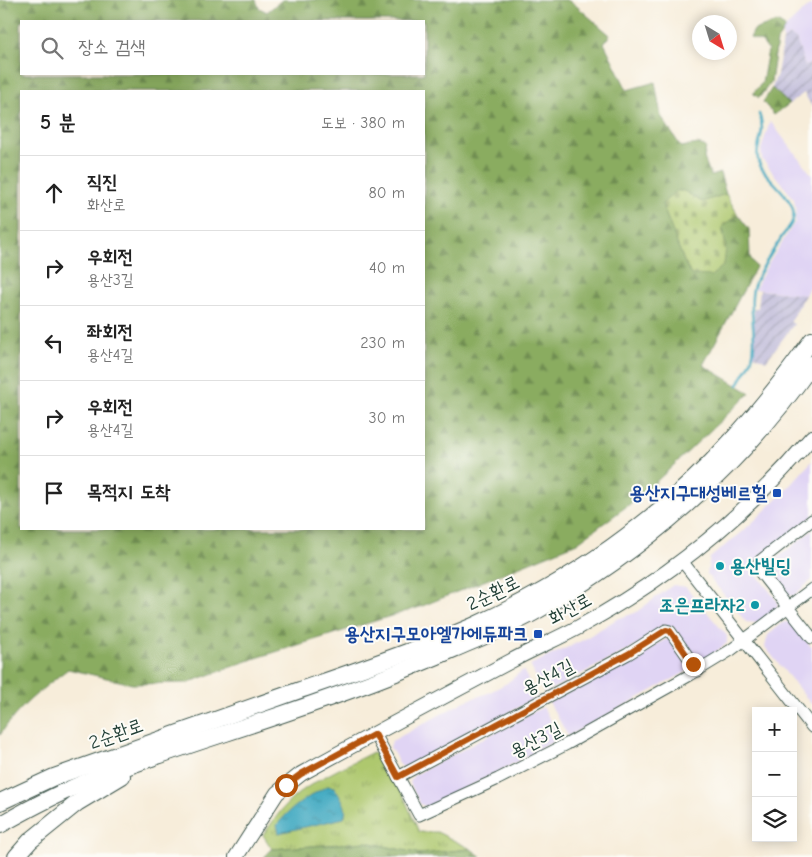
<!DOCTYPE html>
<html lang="ko">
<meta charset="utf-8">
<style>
:root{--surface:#fff;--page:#f6f6f6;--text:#222;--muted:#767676;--line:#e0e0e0}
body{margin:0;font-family:"Comic Neue","Poor Story",sans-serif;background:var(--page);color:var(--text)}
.controls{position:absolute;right:15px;bottom:15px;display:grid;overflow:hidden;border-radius:0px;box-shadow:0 2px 12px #0003}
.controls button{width:45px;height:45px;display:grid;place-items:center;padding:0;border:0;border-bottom:1px solid var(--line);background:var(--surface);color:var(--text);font:25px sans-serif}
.compass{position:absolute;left:692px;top:15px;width:45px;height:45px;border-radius:50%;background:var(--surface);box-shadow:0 2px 12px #0003;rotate:142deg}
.stop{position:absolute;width:15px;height:15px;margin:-11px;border:4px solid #b45309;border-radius:50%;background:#fff}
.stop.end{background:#b45309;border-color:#fff;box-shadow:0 1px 5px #0008}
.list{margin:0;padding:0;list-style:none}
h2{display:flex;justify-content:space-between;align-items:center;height:65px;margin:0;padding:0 20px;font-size:21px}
h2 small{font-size:16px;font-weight:400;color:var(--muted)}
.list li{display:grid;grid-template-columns:32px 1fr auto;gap:15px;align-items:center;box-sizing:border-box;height:75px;padding:0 20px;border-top:1px solid var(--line)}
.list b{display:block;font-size:19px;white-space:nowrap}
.list p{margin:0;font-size:16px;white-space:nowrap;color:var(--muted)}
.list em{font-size:16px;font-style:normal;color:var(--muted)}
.icon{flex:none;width:28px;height:28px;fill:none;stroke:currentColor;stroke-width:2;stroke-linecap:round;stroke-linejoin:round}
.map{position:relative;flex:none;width:812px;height:857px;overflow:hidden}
.search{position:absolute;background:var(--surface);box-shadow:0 2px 12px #0003;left:20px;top:20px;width:405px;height:55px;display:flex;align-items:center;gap:12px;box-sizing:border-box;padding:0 18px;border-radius:0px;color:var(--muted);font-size:19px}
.panel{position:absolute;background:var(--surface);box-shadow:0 2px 12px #0003;left:20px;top:90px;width:405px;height:440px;border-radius:0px}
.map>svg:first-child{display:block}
</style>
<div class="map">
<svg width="812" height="857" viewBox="0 0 812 857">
<defs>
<pattern id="industrial-furrows" width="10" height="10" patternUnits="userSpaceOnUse" patternTransform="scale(1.25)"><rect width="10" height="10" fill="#c4c0db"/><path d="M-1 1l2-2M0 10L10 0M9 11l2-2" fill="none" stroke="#9f9db2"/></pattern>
<pattern id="grass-tufts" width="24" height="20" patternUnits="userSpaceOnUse" patternTransform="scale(1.25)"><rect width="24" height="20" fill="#aec86e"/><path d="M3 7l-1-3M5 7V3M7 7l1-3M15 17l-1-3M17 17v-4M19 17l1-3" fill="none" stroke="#8da45b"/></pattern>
<pattern id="forest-firs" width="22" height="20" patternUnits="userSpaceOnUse" patternTransform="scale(1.25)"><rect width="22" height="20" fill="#8aac61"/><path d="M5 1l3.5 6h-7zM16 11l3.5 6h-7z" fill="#708d51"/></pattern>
<pattern id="cemetery-stones" width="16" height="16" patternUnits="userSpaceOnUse" patternTransform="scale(1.25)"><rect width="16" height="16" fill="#aec86e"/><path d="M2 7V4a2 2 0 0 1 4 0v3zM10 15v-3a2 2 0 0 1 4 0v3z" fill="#8da45b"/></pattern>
<pattern id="water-ripples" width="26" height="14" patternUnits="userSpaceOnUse" patternTransform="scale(1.25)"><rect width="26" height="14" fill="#41a9c1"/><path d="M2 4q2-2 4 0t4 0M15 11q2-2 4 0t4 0" fill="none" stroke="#368b9e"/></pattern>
</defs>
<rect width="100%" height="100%" fill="#fdfcf7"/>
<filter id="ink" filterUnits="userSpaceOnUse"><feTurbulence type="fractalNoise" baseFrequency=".02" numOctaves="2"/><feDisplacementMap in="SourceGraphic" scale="10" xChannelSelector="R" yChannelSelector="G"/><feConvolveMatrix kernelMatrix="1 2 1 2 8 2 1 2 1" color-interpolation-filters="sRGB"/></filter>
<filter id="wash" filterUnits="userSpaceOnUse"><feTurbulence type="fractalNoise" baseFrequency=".0096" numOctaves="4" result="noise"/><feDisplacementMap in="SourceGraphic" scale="20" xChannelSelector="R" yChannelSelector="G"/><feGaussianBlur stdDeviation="1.12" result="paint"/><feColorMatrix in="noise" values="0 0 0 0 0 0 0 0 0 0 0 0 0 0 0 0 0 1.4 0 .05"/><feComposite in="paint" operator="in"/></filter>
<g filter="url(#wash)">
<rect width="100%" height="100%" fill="#f7edda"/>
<!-- built -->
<g fill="#e0d4f4">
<path d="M812,3V63L805,66L796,39L789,35L783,41L782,31Z"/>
<path d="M770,121L812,175V281L805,295L755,289L767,266L795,222L796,211L794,199L762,159L761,150Z"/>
<path d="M812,461V517L750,566L778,602L777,608L758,623L746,622L707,574L710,558L751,524L784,492Z"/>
<path d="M812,530V580L793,596L782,594L765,572L766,567Z"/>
<path d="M673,585L686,587L727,636V643L704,661H699L673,627L544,693L530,665L581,641L617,619L635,613Z"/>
<path d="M784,622H792L812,648V705L765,647L768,635Z"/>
<path d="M666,639L674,641L688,667L686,672L568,736L549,702L625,664Z"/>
<path d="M523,670L537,697L408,769L401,766L390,747L392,741L465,701L488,693L507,683Z"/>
<path d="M543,707L560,738L494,774L427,807L420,804L410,783L413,776Z"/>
</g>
<!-- industrial -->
<g fill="url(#industrial-furrows)">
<path d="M789,35L796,39L805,66L812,63V107L804,93L789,104L772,88L777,74L783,41Z"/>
<path d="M760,290L805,295L790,322L794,324L766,361L754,355V308H758Z"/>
</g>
<!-- grass -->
<path fill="url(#grass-tufts)" stroke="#668251" d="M371,753L380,755L400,788L419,832H437L471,849L420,854L366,842L272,849L263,835C272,823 280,810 292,799C311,781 348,765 371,753Z"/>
<!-- forest -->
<g fill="url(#forest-firs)" stroke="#54744a" fill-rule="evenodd">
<path d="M0,0H256L259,8L267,12L282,0H566L573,3L610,35L604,43L627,90L655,82L661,116L681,147L698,144L706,147L704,158L711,176L720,173L726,194L702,202L684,191L662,204L684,261L691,275L726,247L721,227L738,215L749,229L750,257L756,267L703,365L750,393L642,495L577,543L420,607L253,659L187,683L132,684L68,669C43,688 17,708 0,735ZM21,21H424V74H21ZM21,91H424V529H21Z"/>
<path d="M777,22L785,27L777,41L771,82L759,98L753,93L762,83L768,50L762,42L750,38L754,30Z"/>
<path d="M772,88L789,104L774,115L763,102Z"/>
<path d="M366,842L420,854L471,849L482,857H264L272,849Z"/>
</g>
<!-- cemetery -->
<path fill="url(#cemetery-stones)" stroke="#668251" d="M676,191H684L702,202L726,194L738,215L722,227L726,247L724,265L711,276L691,275L684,261L662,204Z"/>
<!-- water -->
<path fill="url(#water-ripples)" stroke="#30737a" d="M327,786L334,787C340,797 349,806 344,818L279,833L277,825C291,807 308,797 327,786Z"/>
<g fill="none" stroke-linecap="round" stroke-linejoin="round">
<!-- stream -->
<path stroke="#41a9c1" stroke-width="2.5" d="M738,385C742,376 750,367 752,358C758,337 748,310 753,289C756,275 775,248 783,235C786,231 792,225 793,219C798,201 771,182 762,169C749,148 769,137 759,114"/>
</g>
</g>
<g filter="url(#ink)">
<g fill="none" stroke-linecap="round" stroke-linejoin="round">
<!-- minor casing -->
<g stroke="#3f574d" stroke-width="13">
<g id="minor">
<path d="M812,520L761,560L758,564L760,572L812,638"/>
<path d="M682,561L812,727"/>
<path d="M375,734L419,815L498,779L567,744L690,675L731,650L812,589"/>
<path d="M398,777L628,654L666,630L670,631L698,671"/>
</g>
</g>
<!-- major casing -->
<g stroke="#3f574d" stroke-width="16">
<path id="major" d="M236,857L277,793L301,774C371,735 441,698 511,661C533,649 557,639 579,627C667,579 747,514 812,437"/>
</g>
<!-- highway casing -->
<g stroke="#3f574d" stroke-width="18">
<g id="highway">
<path d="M0,802L54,777C136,748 218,719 300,690C358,670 417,650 473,626C533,599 591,565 642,524C709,472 763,408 812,340"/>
<path d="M0,825C30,808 62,791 94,779C155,755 218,736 280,715C339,695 397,674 454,649C480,638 508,627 533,613C643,552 740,467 812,364"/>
<path d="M16,857L30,841L77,803L122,776"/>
</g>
</g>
<!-- minor -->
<use href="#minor" stroke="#fff" stroke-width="11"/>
<!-- major -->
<use href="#major" stroke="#fff" stroke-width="14"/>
<!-- highway -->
<use href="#highway" stroke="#fff" stroke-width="16"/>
</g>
</g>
<g fill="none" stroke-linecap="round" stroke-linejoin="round" filter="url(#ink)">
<!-- route -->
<path stroke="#b45309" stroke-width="6" d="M286,785L301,774L375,734L398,777L628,654L666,630L670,631L693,664"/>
</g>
<!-- markers -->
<g fill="#1a4fb4" stroke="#fdfcf7" stroke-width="2">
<rect x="772" y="488" width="10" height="10" rx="2.5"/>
<rect x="533" y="629" width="10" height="10" rx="2.5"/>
</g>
<g fill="#0f9aa8" stroke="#fdfcf7" stroke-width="2">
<circle cx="720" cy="566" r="5"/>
<circle cx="755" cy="605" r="5"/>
</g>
<g text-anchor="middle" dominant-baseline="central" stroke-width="4" stroke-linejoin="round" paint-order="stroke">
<!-- transit labels -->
<g font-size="19" font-weight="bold" fill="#164399" stroke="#fdfcf7" text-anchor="end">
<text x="767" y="493">용산지구대성베르힐</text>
<text x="528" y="634">용산지구모아엘가에듀파크</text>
</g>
<!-- culture labels -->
<g font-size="19" font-weight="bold" fill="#0d838f" stroke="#fdfcf7" text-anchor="start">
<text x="730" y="566">용산빌딩</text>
<text x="745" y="605" text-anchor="end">조은프라자2</text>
</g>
<!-- street labels -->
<g font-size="19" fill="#1f3d34" stroke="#fdfcf7">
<text transform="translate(493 593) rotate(-26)">2순환로</text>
<text transform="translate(570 609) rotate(-29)">화산로</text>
<text transform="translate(548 677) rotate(-28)">용산4길</text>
<text transform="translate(116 734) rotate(-20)">2순환로</text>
<text transform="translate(536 740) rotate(-28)">용산3길</text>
</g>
</g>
</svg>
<div class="controls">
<button>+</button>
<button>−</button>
<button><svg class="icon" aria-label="layers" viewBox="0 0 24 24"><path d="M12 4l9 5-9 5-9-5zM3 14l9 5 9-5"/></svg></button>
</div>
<svg class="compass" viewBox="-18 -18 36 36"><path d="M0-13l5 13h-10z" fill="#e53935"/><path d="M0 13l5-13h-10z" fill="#767676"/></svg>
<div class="stop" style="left:286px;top:785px"></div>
<div class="stop end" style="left:693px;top:664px"></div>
<div class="search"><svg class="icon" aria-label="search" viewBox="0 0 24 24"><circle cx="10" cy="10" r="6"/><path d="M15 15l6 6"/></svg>장소 검색</div>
<section class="panel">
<h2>5 분<small>도보 · 380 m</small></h2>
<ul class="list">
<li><svg class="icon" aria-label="ahead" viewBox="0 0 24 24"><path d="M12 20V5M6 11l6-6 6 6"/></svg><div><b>직진</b><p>화산로</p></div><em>80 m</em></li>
<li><svg class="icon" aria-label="right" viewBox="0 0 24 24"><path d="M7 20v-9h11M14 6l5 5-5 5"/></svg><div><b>우회전</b><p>용산3길</p></div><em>40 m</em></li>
<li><svg class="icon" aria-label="left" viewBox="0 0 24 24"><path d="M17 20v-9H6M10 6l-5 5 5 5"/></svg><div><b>좌회전</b><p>용산4길</p></div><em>230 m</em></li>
<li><svg class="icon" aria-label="right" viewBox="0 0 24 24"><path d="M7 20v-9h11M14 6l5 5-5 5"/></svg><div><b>우회전</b><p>용산4길</p></div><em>30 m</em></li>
<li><svg class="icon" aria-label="arrive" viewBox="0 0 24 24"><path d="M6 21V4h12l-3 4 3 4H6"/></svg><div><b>목적지 도착</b></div></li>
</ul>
</section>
</div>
